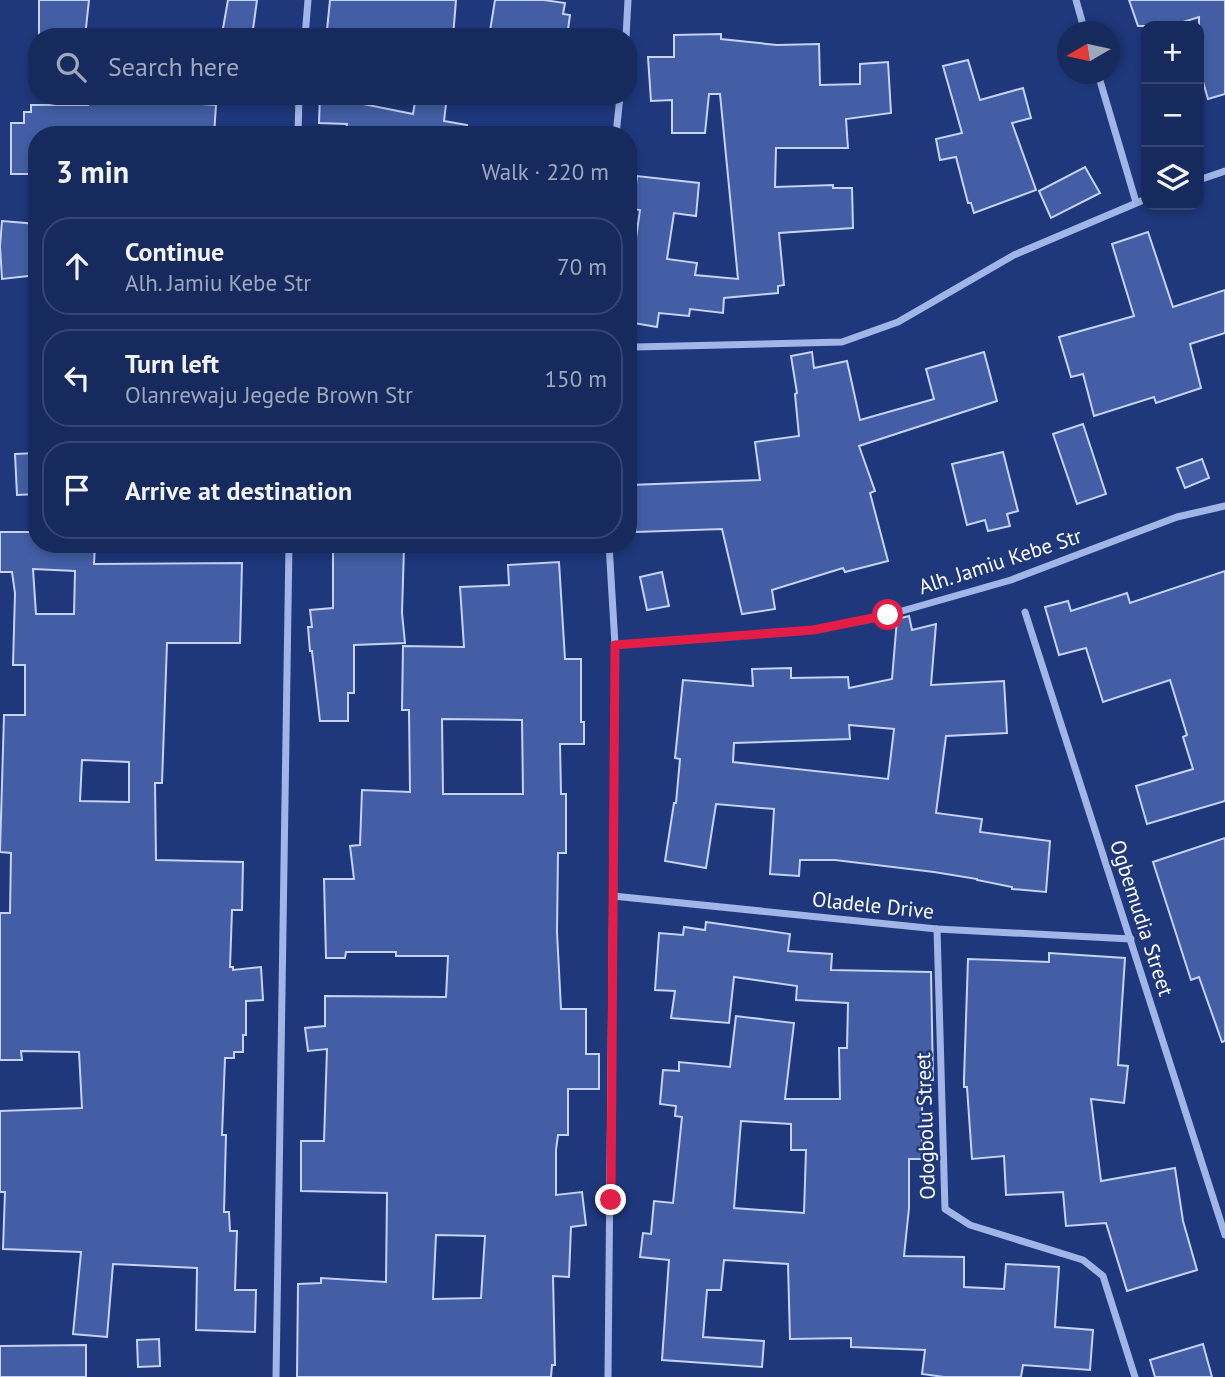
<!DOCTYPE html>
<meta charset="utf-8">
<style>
:root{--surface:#172a5d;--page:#203263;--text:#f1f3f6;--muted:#9ea7bc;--line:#364672}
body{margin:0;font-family:"PT Sans",sans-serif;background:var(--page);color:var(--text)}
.controls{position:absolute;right:21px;top:21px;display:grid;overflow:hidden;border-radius:14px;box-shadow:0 4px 10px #0003}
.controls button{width:63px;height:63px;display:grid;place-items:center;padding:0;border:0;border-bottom:2px solid var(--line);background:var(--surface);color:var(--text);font:35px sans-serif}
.compass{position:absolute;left:1057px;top:21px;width:63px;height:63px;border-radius:50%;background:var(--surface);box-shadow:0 4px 10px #0003;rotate:261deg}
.stop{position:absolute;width:21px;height:21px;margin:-16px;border:5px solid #e11d48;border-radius:50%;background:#fff}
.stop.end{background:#e11d48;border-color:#fff;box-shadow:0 2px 7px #0008}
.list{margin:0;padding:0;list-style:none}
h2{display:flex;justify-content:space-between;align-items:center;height:91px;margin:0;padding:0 28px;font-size:30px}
h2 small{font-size:23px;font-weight:400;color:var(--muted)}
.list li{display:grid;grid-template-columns:46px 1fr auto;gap:21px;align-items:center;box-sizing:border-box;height:98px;margin:0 14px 14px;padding:0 14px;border:2px solid var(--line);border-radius:28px}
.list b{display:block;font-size:26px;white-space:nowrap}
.list p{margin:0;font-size:23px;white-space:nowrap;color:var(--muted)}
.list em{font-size:23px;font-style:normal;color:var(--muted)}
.icon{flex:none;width:38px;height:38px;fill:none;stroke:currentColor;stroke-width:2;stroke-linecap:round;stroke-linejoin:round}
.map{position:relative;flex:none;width:1225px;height:1377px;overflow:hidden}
.search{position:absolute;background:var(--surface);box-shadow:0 4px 10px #0003;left:28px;top:28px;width:609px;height:77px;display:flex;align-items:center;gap:18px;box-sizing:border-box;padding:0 24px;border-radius:28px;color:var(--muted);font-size:26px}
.panel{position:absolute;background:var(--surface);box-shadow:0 4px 10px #0003;left:28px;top:126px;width:609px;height:427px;border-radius:28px}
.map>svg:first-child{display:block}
</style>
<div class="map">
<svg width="1225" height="1377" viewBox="0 0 1225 1377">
<rect width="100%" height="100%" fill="#1f387c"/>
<!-- building -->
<g fill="#435ea4" stroke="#c5d2f5" stroke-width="2" fill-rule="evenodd">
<path d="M39,0H89L85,37H39Z"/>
<path d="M228,0H257L252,37L222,34Z"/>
<path d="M330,0H456L453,37H391L327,30Z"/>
<path d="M495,0H544L565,3L563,14L570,15L567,37H489Z"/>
<path d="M1129,0H1225V94L1208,99L1199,68V17L1170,26H1138Z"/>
<path d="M721,34V39L777,45L819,44L820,85L860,84V64L888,62L891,113L846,119L848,148H776L775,187L833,185V188H852L853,228L779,233L784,285L778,286V293L724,298L723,313L690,309L689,316L659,313L657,327L628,322V294L640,210L633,209L637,176L699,183L696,216L674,213L667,259L697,263L695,275L738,279L720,94H709L705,133H672V100L651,101L648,57H674V35Z"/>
<path d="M968,60L980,100L1023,88L1031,118L1012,123L1036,190L974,213L971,203H968L956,157L940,160L936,139L962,133L943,66Z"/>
<path d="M90,96H129V99L216,105L214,135L140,131V135H37V174H11V123H24V112H31V105H88Z"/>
<path d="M320,96H348V101L413,114L416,96H447L444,121L467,125L466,135H345L347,124L319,123Z"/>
<path d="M1085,167L1100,193L1051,218L1039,191Z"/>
<path d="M2,221L37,224V275L2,279L0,246Z"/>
<path d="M1148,232L1173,307L1225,290V333L1190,344L1201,388L1156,403L1154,397L1094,416L1083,374L1071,377L1059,337L1134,316L1112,244Z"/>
<path d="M812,352L814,368L847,361L860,420L934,399L926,369L984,352L997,401L859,446L875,491L870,493L888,561L845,572L843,568L772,590L775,609L742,614L722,529L636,532L630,485L760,480L755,442L799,436L795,394L797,393L791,356Z"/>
<path d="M1083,424L1106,494L1077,504L1053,434Z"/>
<path d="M1003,452L1018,511L1007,514L1010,526L988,531L985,520L967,525L952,464Z"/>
<path d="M37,453V494L17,495L15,454Z"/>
<path d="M1202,459L1209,478L1185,488L1177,468Z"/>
<path d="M0,532H37V544H95L94,564L242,563L240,643H167L162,783H155L156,860L243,862L242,910H232L230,967H233V970L261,967L263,1000L246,1001V1035H243V1052H234V1058H225L222,1135H226L224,1212H229L230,1231H237L235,1290H256L255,1332L196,1330L197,1268L113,1264L107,1337L73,1334L81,1252L3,1249L5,1192H0V1111L82,1108L79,1052L21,1051L22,1060H0V913H10L11,853L0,852L4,715H25V665H13L15,593L12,572H0ZM33,569L75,571L74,614H36ZM82,760L129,762V802L80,801Z"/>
<path d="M333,546L404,547L402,613L405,643L354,645V693H348V721H320L312,651H310L308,627H312L310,610L333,608Z"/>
<path d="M559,562L565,659H581V722H584V744H560L561,794H566V853H558L557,932L561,1009H586V1054H599V1089H568V1135H558L556,1150V1195L582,1192L586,1225L571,1227L569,1277L553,1276L555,1365H552L551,1377H297L298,1284L321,1283V1278L386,1282L387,1193L301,1191V1141H324L327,1049L308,1051L305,1028L325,1026V996L446,997L448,956H396V952H346L345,958H326L324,879H354L350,846L360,845L362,790L410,792L409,710H402L403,646L464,647L460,587L509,585L508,565ZM442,719L522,720L523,794H443ZM436,1235L485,1236L481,1298L433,1299Z"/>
<path d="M1225,571V801L1147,824L1136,786L1193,769L1183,737L1187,735L1170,680L1103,702L1086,648L1059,655L1045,607L1068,601L1071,611L1127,593L1130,603Z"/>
<path d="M662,572L669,606L647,610L640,577Z"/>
<path d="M909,616L912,630L936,624L931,685L1004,681L1007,733L946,736L936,813L982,819L980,832L1050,841L1046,892L1012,889V887L977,880V879L934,872L835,860H800L799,876L770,874L774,809L716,804L706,868L665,861L674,803H676L680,759L675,758L683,680L753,686L752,669L791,668V678L848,677L849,688L892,679L897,619ZM849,725L894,729L888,779L733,762L734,743L850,739Z"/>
<path d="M1225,838V1041L1222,1042L1199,977L1191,980L1153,862Z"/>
<path d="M706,922L790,934L788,951L832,954L831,970L931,972L933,1080H922V1159H909V1208L904,1256L964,1257V1287L1004,1289L1006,1264L1059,1267L1055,1327L1093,1330L1090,1370L1023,1365L1021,1377H944L922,1374L925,1350L851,1347V1338L790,1339L788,1264L724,1260L721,1290H707L703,1337L764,1341L762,1367L662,1360L669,1260L640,1257L643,1233L651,1234L654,1201L673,1203L682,1117L675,1116L676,1106L660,1104L663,1070L679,1071V1062L730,1067L736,1016L794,1023L785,1099H840L839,1048H847L848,1003L796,1000L797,986L734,977L729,1023L671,1018L675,991L655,990L659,933L683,935L684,927L705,930ZM741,1121L791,1124V1150H806L804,1213L734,1208Z"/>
<path d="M1049,953L1125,958L1118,1065L1128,1066L1124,1103L1091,1099L1101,1181L1175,1168L1183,1221L1197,1270L1127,1291L1106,1223L1066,1226L1063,1192L1006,1195L1004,1156L972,1159L967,1087H964V1079L968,959L1049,962Z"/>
<path d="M159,1339L160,1366L138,1367L137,1340Z"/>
<path d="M1203,1344L1212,1377H1155L1150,1360Z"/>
<path d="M86,1345V1377H0V1346Z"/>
</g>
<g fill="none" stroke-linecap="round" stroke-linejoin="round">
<!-- street -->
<g stroke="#a1b5e7" stroke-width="7">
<path d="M1076,0L1085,32"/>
<path d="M305,37L308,0"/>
<path d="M626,37L628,0"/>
<path d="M1098,74L1136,202"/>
<path d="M298,135L299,96"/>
<path d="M616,135L620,96"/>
<path d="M1199,180L1225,171"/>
<path d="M635,347L842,342L898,322L1014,255L1146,199"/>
<path d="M1025,612L1225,1235"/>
<path d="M615,645L813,630L888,615L1011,580L1177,517L1225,506"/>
<path d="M613,896L937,929L1131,939"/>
<path d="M937,929L945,1209L970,1225L1083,1260L1103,1276L1135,1377"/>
<path d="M276,1377L289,544"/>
<path d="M608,1377L615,645L609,544"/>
</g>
</g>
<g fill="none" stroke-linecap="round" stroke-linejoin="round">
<!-- route -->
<path stroke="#e11d48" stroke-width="9" d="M611,1200L615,645L813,630L888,615"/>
</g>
<g text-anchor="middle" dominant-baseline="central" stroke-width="5" stroke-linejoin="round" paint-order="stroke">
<!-- street labels -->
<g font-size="21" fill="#fff" stroke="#1f387c">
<text transform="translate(1000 561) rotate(-18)">Alh. Jamiu Kebe Str</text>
<text transform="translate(873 905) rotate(6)">Oladele Drive</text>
<text transform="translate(1142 918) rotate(72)">Ogbemudia Street</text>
<text transform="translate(925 1126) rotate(-92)">Odogbolu Street</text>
</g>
</g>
</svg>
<div class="controls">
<button>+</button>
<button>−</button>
<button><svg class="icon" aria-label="layers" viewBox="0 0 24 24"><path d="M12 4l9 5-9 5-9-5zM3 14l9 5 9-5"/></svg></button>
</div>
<svg class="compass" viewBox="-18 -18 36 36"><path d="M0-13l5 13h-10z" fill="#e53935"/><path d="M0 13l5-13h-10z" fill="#9ea7bc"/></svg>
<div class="stop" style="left:888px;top:615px"></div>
<div class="stop end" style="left:611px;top:1200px"></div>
<div class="search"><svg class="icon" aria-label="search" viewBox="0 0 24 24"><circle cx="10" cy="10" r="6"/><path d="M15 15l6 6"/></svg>Search here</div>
<section class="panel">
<h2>3 min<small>Walk · 220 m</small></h2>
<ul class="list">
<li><svg class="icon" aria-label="ahead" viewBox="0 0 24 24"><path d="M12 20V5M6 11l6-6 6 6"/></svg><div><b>Continue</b><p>Alh. Jamiu Kebe Str</p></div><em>70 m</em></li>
<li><svg class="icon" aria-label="left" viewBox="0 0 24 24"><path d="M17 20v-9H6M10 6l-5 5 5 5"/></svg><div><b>Turn left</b><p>Olanrewaju Jegede Brown Str</p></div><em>150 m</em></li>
<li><svg class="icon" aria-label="arrive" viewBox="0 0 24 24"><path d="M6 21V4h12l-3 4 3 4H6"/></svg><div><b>Arrive at destination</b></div></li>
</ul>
</section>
</div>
